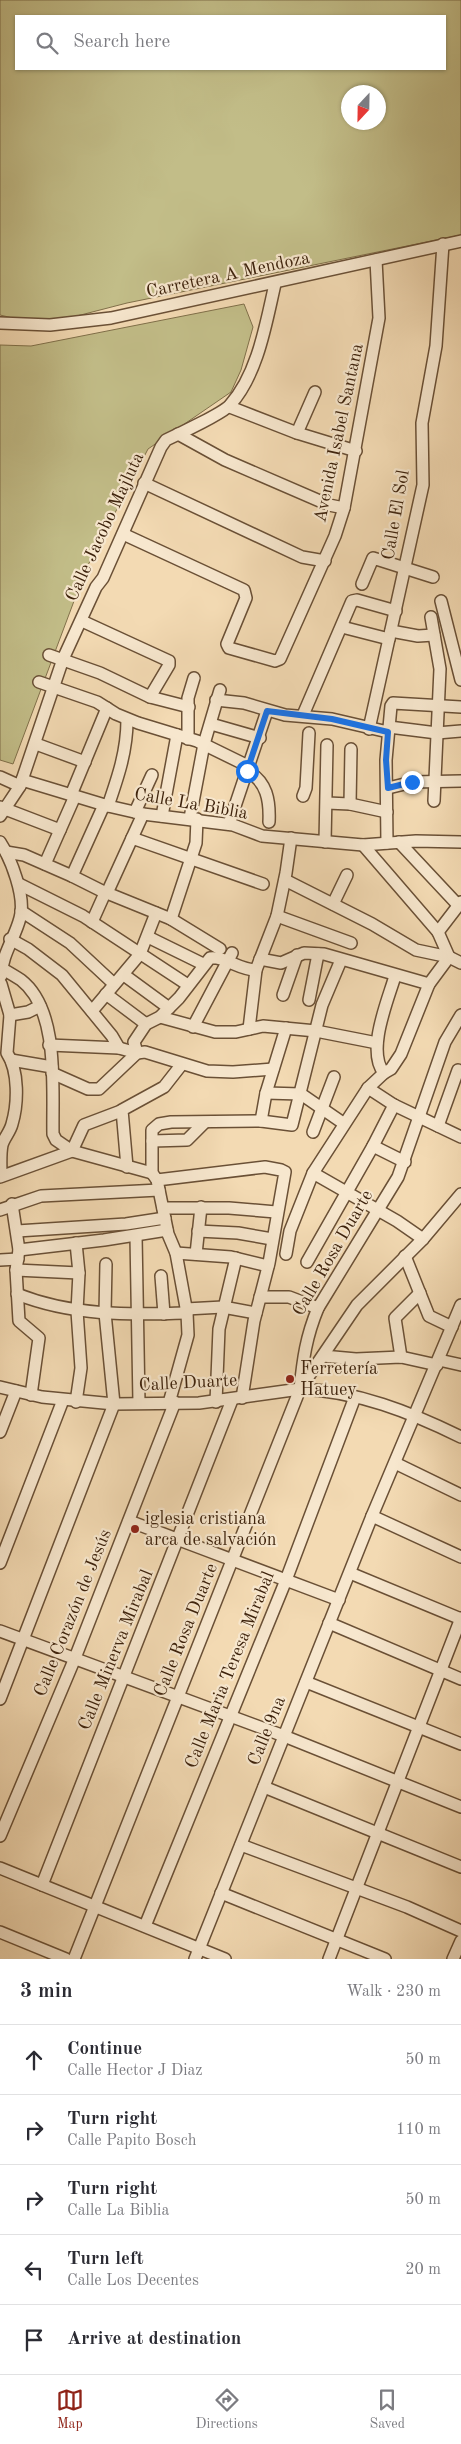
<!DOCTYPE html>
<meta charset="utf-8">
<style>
:root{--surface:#fff;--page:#f7f7f7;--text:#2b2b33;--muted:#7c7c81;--line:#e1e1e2;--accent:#8f2418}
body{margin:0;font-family:"Old Standard TT",serif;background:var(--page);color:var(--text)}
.compass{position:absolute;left:341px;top:85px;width:45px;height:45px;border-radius:50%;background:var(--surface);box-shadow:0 1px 4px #0004;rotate:202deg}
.stop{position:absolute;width:15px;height:15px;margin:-11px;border:4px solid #1a73e8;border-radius:50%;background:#fff}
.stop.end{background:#1a73e8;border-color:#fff;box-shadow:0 1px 5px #0008}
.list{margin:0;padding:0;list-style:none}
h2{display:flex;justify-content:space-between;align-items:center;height:65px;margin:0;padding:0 20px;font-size:21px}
h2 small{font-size:16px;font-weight:400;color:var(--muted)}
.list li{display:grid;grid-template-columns:32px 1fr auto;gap:15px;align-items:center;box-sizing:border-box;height:70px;padding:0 20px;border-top:1px solid var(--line)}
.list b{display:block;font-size:19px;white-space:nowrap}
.list p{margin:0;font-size:16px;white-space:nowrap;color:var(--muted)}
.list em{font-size:16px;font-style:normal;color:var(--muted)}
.icon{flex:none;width:28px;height:28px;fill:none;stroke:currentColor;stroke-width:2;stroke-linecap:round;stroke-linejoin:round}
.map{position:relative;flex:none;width:461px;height:1959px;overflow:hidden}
.search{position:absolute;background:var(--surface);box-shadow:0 1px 4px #0004;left:15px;right:15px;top:15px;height:55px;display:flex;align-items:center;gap:12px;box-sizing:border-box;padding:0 18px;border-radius:0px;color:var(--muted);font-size:19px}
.sheet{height:415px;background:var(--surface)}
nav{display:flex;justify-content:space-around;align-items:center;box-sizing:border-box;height:70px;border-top:1px solid var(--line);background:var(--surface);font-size:14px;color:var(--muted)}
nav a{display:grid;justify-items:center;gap:2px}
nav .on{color:var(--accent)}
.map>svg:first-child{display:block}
</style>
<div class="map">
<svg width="461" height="1959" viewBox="0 0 461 1959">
<rect width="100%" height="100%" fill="#f3dab3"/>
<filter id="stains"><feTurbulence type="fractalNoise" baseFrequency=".004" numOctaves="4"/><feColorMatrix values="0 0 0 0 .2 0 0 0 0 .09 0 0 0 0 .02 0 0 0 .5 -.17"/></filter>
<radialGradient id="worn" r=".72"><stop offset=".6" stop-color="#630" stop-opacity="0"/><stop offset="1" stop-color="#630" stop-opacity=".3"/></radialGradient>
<!-- green -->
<g fill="#c2bd88" stroke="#80704a" fill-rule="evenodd">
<path d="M0,0H461V235L127,303L42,325L0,315ZM16,16H445V69H16ZM348,92H378V122H348Z"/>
<path d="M244,304L253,327L241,370L231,392L148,449L86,569L13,764L0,760V345L31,346Z"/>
</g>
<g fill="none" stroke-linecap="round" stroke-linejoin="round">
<!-- minor casing -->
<g stroke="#6a5036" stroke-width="14">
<g id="minor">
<path d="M0,323L50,325L111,318L461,241"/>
<path d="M230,407L297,433L356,451"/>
<path d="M297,433L315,392"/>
<path d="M178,434L225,460L329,505L344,508"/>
<path d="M144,483L302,557L325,561"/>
<path d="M123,534L244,590L246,598L227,644L229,648L275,661L280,659L335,536L344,508L379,318L376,260"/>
<path d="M362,584L373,558L433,577"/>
<path d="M441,601L461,680"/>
<path d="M431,617L440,669L434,801"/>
<path d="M82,621L169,661V665L150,697"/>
<path d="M342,627L389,639"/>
<path d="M391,631L418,636L434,635"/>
<path d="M49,655L100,673L150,697L189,707"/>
<path d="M39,682L97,702L116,714L138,723L197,741L248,766"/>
<path d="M216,700L244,703L285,715L332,719L388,732"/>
<path d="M303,715L352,601L357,600L396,611"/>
<path d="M211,724L260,738"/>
<path d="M389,727L437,733L461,731"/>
<path d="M369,729L423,485L422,423L436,346L443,244"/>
<path d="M188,739V698L194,678"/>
<path d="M36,744L85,762"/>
<path d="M247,771C267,781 270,801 269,822"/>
<path d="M0,777L20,786"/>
<path d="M22,780L108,806L143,814L233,825L262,836L363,845L416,841L461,842"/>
<path d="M388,788L413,782L461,781"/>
<path d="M71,795L107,708"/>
<path d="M303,796L306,788L309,733"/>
<path d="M327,803L350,804L387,812"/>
<path d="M350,804L351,749"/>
<path d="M108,806C118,777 127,751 127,720"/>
<path d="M0,807L60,830"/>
<path d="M135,812L152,775"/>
<path d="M0,816L20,786L63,659L96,587L103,578L161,447L166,440C179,434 223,413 230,405C258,374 266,323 275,284"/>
<path d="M162,816L177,735"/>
<path d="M190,818L204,744L220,690"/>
<path d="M229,824L267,711"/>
<path d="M132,838L263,884"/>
<path d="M0,842C11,859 26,897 20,918C15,938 2,954 1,976"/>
<path d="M325,842L327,745"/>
<path d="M399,842L458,905"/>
<path d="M387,843L386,760L391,706L393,703L461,707"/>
<path d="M363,845L438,932L449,957"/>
<path d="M6,852L24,855L72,876L102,891L171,919L220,949"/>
<path d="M45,864L75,796"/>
<path d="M72,876L104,805"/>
<path d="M285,880L372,924L416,950L449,957L461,963"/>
<path d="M19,884L83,916L188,985"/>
<path d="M107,893L143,814"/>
<path d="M333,904L347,875"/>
<path d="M21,911L70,943L114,984"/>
<path d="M277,916L351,943"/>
<path d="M171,919L196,843L197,819"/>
<path d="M92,922L105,893"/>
<path d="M438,932L461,902"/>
<path d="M148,937L203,964"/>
<path d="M10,939L28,949L62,975L112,1036L119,1048"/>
<path d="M260,959L281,963L304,953L324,954L429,984"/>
<path d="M1,968C8,972 15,976 21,980C60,1010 52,1090 53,1134L56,1140L72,1151L152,1173"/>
<path d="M124,975L169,1008"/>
<path d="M1,984L10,1015L7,1053C19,1071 18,1104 12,1124C10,1132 4,1138 2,1145C0,1155 1,1166 1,1176"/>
<path d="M106,994L146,1024"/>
<path d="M283,995L297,955"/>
<path d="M309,1000L318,954"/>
<path d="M92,1011L140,954L156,913"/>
<path d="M10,1015L28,1012L40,1006"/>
<path d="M160,1017L215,1032H236L263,1026L316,1031L377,1043"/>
<path d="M193,1027L232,953"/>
<path d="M249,1029L256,970L277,916L286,873L291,838"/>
<path d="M49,1045L119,1048L137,1053L145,1052L207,1071L233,1072L273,1069"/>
<path d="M11,1060L52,1067"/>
<path d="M52,1073L88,1089H99L137,1053L134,1042L146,1024L160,1017L179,998L210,958C225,956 239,970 256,970"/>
<path d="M384,1073C366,1051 388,1000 395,976"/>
<path d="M368,1088L394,1105L461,1137"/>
<path d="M266,1093L301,1094L343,1123"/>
<path d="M261,1121L266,1093L286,1028"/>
<path d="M438,1126L458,1070"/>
<path d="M313,1132L334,1077"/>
<path d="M152,1141L187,1140L204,1123"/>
<path d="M373,1146L405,1162"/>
<path d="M127,1167L122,1110L164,1087L182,1064"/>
<path d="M313,1173L397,1221L423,1239"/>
<path d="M0,1177L72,1151L84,1125L121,1111"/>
<path d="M157,1180L265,1167L281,1170L285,1172L269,1263L254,1321L242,1398"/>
<path d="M12,1204L19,1250L16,1270L19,1321L39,1338L31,1395"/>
<path d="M163,1208H229L276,1212"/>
<path d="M0,1210L41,1196L159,1190"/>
<path d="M17,1231L126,1224L165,1218"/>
<path d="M198,1231L238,1233L272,1239"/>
<path d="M136,1236L139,1403"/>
<path d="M76,1243L79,1273L77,1311L81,1368L76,1402"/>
<path d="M19,1250L104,1240L167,1230"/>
<path d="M176,1253L231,1257L268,1266"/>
<path d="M196,1254L201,1207"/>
<path d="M286,1254L290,1231L313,1173L368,1088L384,1073L391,1069L401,1054L429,984L449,957"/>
<path d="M405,1256L429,1316L452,1327"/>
<path d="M0,1260L18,1259"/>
<path d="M307,1262L373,1146L394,1105"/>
<path d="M16,1270L79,1273"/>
<path d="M161,1276L164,1314"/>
<path d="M17,1294C72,1316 129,1315 187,1313"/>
<path d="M260,1297H289L318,1308"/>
<path d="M186,1309L223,1307L256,1313"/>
<path d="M323,1356L356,1359L401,1357L437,1365"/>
<path d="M401,1357L395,1318L420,1293"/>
<path d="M439,1360L461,1365"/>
<path d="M302,1386L357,1305L423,1239L461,1194"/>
<path d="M0,1387L42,1397L114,1404L199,1403L300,1389C357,1391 410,1412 461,1437"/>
<path d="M216,1402L219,1329L236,1258"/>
<path d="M169,1403L188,1335L187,1313L176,1253L168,1234L157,1180L152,1173V1130L159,1124L171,1122L261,1121L292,1125L322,1005L341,960"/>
<path d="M0,1432L16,1391"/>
<path d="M395,1463L461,1495"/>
<path d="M372,1516L461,1557"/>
<path d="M129,1521L339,1600"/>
<path d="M0,1563L63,1400"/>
<path d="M350,1573L461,1619"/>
<path d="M329,1623L461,1679"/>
<path d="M0,1631L284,1736L461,1807"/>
<path d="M306,1682L461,1744"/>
<path d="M0,1699L114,1404L105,1313L106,1264"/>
<path d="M264,1787L461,1867"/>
<path d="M0,1836L75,1658L175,1402"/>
<path d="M241,1845L407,1907L461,1931"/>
<path d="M0,1868L225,1959"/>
<path d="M42,1885L232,1400"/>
<path d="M221,1893L385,1959"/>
<path d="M145,1926L286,1580L355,1397"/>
<path d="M0,1932L66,1959"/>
<path d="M74,1959L300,1389C303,1359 306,1337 318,1308L398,1177L445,1042L461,1015"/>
<path d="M195,1959L372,1516L461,1305"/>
<path d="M329,1959L461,1618"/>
<path d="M453,1959L461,1941"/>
</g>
</g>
<!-- minor -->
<use href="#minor" stroke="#f7e7ce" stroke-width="11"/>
</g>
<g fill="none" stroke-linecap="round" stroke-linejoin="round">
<!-- route -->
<path stroke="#1a73e8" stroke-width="6" d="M247,771L267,711L332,719L388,732L386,760L388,788L412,782"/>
</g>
<!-- markers -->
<g fill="#8f2418" stroke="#f7e7ce" stroke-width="2">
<circle cx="290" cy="1379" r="5"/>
<circle cx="135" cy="1529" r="5"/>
</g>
<g text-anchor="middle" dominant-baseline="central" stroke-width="4.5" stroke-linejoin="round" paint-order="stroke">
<!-- street labels -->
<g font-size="18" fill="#3d220c" stroke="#f7e7ce">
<text transform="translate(228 275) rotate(-12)">Carretera A Mendoza</text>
<text transform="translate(339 433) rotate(-78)">Avenida Isabel Santana</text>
<text transform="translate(396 515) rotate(-80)">Calle El Sol</text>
<text transform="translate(105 527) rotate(-65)">Calle Jacobo Majluta</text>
<text transform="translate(191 804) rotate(10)">Calle La Biblia</text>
<text transform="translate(333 1253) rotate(-60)">Calle Rosa Duarte</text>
<text transform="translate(188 1383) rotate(-3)">Calle Duarte</text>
<text transform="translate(73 1613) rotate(-68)">Calle Corazón de Jesús</text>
<text transform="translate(186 1630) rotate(-68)">Calle Rosa Duarte</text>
<text transform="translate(116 1650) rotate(-68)">Calle Minerva Mirabal</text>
<text transform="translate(230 1670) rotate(-68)">Calle Maria Teresa Mirabal</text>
<text transform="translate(267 1731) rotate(-68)">Calle 9na</text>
</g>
<!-- poi labels -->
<g font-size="18" fill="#3d220c" stroke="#f7e7ce" text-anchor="start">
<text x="300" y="1369">Ferretería<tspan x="300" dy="21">Hatuey</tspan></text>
<text x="145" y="1519">iglesia cristiana<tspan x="145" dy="21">arca de salvación</tspan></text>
</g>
</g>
<rect width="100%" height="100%" filter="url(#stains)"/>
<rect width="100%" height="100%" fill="url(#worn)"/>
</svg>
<svg class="compass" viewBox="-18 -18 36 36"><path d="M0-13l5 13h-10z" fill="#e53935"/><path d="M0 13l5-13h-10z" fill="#7c7c81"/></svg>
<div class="stop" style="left:247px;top:771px"></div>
<div class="stop end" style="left:412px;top:782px"></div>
<div class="search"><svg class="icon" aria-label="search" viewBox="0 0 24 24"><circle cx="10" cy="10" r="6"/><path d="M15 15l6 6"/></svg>Search here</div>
</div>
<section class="sheet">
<h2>3 min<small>Walk · 230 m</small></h2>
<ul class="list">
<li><svg class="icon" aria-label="ahead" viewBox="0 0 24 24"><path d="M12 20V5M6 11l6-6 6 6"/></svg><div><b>Continue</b><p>Calle Hector J Diaz</p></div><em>50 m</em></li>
<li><svg class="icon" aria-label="right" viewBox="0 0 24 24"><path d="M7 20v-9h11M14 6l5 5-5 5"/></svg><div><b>Turn right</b><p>Calle Papito Bosch</p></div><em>110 m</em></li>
<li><svg class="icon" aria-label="right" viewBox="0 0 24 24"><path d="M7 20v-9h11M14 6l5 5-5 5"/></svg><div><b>Turn right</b><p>Calle La Biblia</p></div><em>50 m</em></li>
<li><svg class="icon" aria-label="left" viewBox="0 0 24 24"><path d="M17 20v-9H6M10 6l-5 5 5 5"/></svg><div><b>Turn left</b><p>Calle Los Decentes</p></div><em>20 m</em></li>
<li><svg class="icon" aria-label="arrive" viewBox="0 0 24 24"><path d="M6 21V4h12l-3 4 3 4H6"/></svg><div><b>Arrive at destination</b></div></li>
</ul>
</section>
<nav>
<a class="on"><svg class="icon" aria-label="map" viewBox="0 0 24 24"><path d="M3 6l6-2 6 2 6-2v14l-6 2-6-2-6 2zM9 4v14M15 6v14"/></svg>Map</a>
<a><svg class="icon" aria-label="directions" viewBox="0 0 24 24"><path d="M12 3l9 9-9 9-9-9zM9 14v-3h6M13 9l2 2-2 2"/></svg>Directions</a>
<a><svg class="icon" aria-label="saved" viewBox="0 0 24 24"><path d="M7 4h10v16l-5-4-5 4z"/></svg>Saved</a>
</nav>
